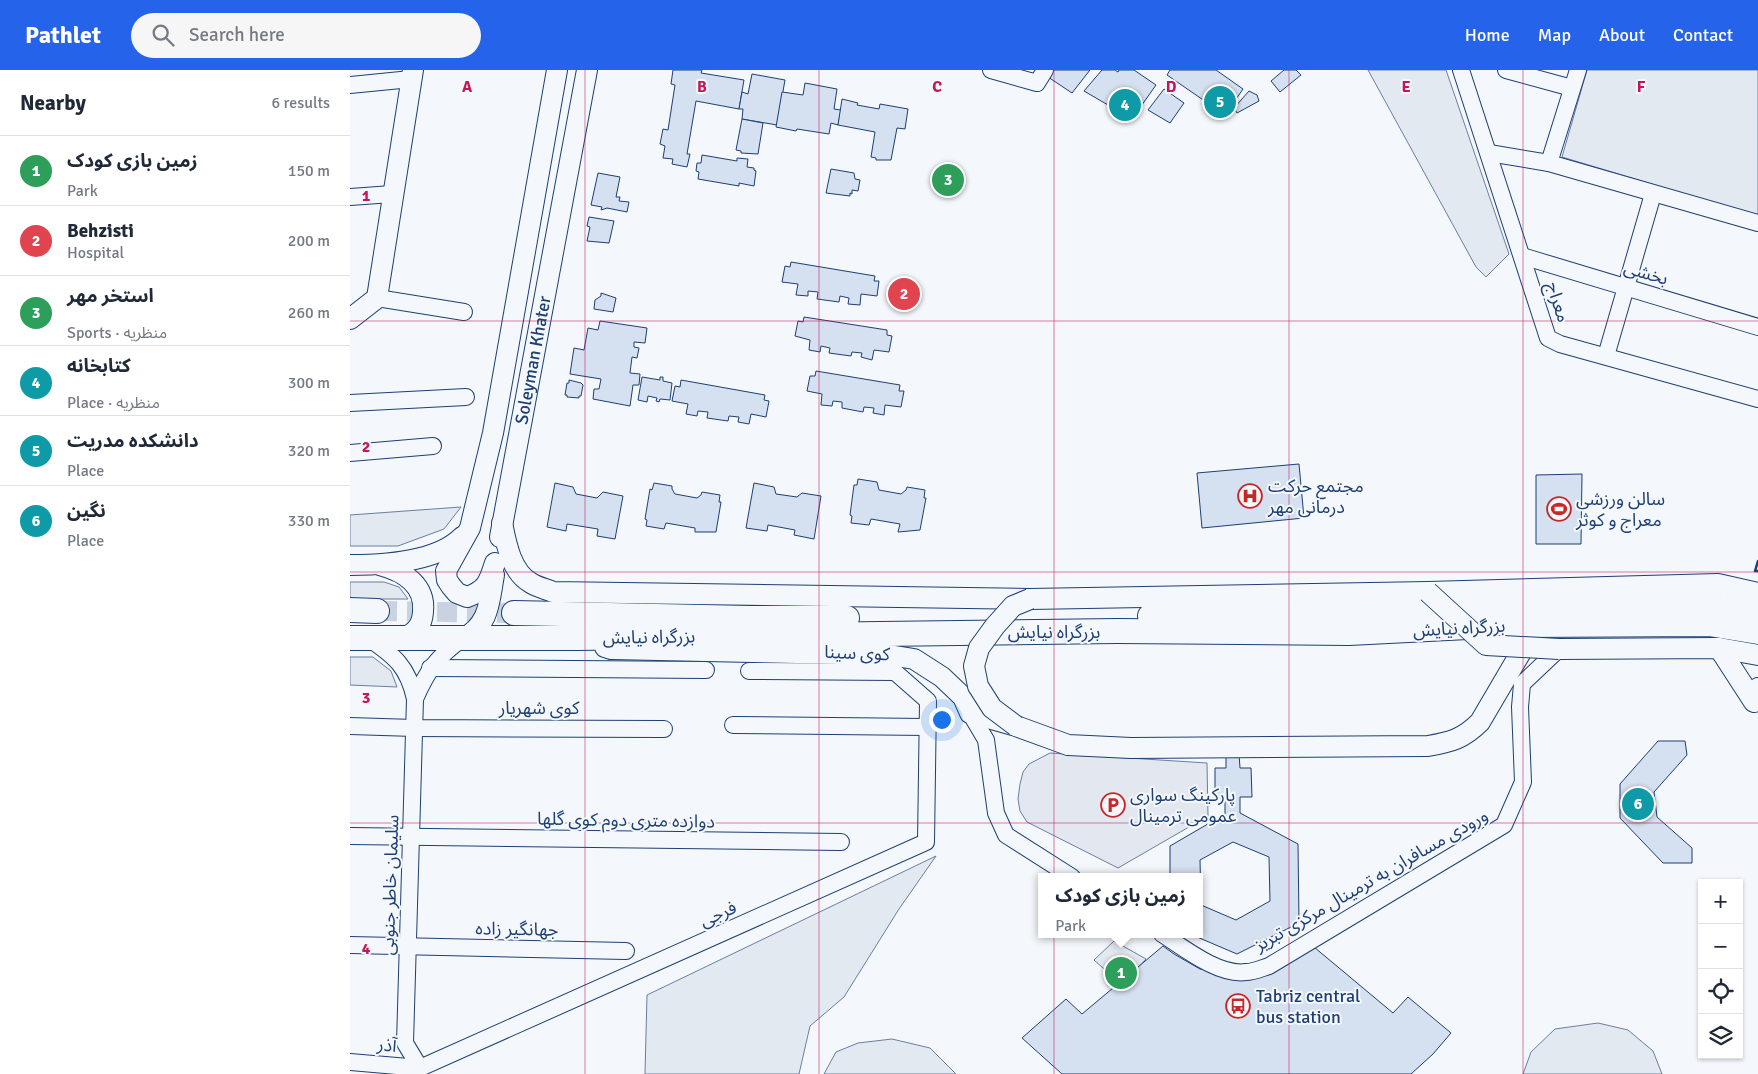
<!DOCTYPE html>
<meta charset="utf-8">
<style>
:root{--surface:#fff;--page:#f6f6f7;--text:#1f2937;--muted:#747a83;--line:#e0e1e3;--accent:#2563eb}
body{margin:0;font-family:Signika,"Noto Sans Arabic",sans-serif;background:var(--page);color:var(--text)}
.controls{position:absolute;right:15px;bottom:15px;display:grid;overflow:hidden;border-radius:0px;box-shadow:0 1px 4px #0004}
.controls button{width:45px;height:45px;display:grid;place-items:center;padding:0;border:0;border-bottom:1px solid var(--line);background:var(--surface);color:var(--text);font:25px sans-serif}
.you{position:absolute;left:591px;top:649px;width:18px;height:18px;margin:-12px;border:4px solid #fff;border-radius:50%;background:#1a73e8;box-shadow:0 0 0 8px #1a73e833}
.badge{display:grid;place-items:center;width:32px;height:32px;border-radius:50%;background:var(--accent);color:#fff;font-size:16px;font-weight:700}
.pin{position:absolute;translate:-50% -50%;border:2px solid #fff;box-shadow:0 1px 5px #0006}
.popup{position:absolute;left:688px;top:803px;width:165px;height:65px;box-sizing:border-box;display:grid;place-content:center;border-radius:0px;background:var(--surface);filter:drop-shadow(0 1px 4px #0005);font-size:16px;white-space:nowrap;color:var(--muted)}
.popup b{font-size:19px;color:var(--text)}
.popup::after{content:'';position:absolute;left:50%;top:100%;margin-left:-10px;border:10px solid transparent;border-top-color:var(--surface)}
.list{margin:0;padding:0;list-style:none}
h2{display:flex;justify-content:space-between;align-items:center;height:65px;margin:0;padding:0 20px;font-size:21px}
h2 small{font-size:16px;font-weight:400;color:var(--muted)}
.list li{display:grid;grid-template-columns:32px 1fr auto;gap:15px;align-items:center;box-sizing:border-box;height:70px;padding:0 20px;border-top:1px solid var(--line)}
.list b{display:block;font-size:19px;white-space:nowrap}
.list p{margin:0;font-size:16px;white-space:nowrap;color:var(--muted)}
.list em{font-size:16px;font-style:normal;color:var(--muted)}
.icon{flex:none;width:28px;height:28px;fill:none;stroke:currentColor;stroke-width:2;stroke-linecap:round;stroke-linejoin:round}
.map{position:relative;flex:none;width:1408px;height:1004px;overflow:hidden}
header{display:flex;align-items:center;gap:30px;box-sizing:border-box;height:70px;padding:0 25px;background:var(--accent);color:#fff}
header strong{font-size:24px}
nav{display:flex;gap:28px;margin-inline-start:auto;font-size:18px}
.search{width:350px;height:45px;background:var(--page);display:flex;align-items:center;gap:12px;box-sizing:border-box;padding:0 18px;border-radius:28px;color:var(--muted);font-size:19px}
main{display:flex}
aside{flex:1;background:var(--surface)}
.map>svg:first-child{display:block}
</style>
<header>
<strong>Pathlet</strong>
<div class="search"><svg class="icon" aria-label="search" viewBox="0 0 24 24"><circle cx="10" cy="10" r="6"/><path d="M15 15l6 6"/></svg>Search here</div>
<nav><a>Home</a><a>Map</a><a>About</a><a>Contact</a></nav>
</header>
<main>
<aside>
<h2>Nearby<small>6 results</small></h2>
<ul class="list">
<li><span class="badge" style="background:#2e9e5b">1</span><div><b>زمین بازی کودک</b><p>Park</p></div><em>150 m</em></li>
<li><span class="badge" style="background:#e0444e">2</span><div><b>Behzisti</b><p>Hospital</p></div><em>200 m</em></li>
<li><span class="badge" style="background:#2e9e5b">3</span><div><b>استخر مهر</b><p>Sports · منظریه</p></div><em>260 m</em></li>
<li><span class="badge" style="background:#0f9aa8">4</span><div><b>کتابخانه</b><p>Place · منظریه</p></div><em>300 m</em></li>
<li><span class="badge" style="background:#0f9aa8">5</span><div><b>دانشکده مدریت</b><p>Place</p></div><em>320 m</em></li>
<li><span class="badge" style="background:#0f9aa8">6</span><div><b>نگین</b><p>Place</p></div><em>330 m</em></li>
</ul>
</aside>
<div class="map">
<svg width="1408" height="1004" viewBox="0 0 1408 1004">
<rect width="100%" height="100%" fill="#f4f7fb"/>
<!-- green -->
<g fill="#e3e9f0" stroke="#687fa3">
<path d="M1018,0H1096L1159,184L1136,207L1126,197Z"/>
<path d="M1237,0H1408V146L1212,87Z"/>
<path d="M111,437L94,459L48,476H0V445Z"/>
<path d="M0,512H34L49,517L58,529H0Z"/>
<path d="M0,587H23L41,601L47,617L0,615Z"/>
<path d="M586,786L549,839L494,927L460,956L449,1004H295L297,925Z"/>
<path d="M764,871L796,889L772,915L744,890Z"/>
<path d="M1248,953L1278,960L1303,981L1312,1004H1173L1181,982L1205,959Z"/>
<path d="M542,969L580,978L606,1004H474L486,982L508,973Z"/>
</g>
<!-- parking -->
<path fill="#e3e8f0" stroke="#687fa3" d="M700,683L857,693L858,746L768,798L677,752L670,741L668,729L670,714L673,702L679,694Z"/>
<!-- building -->
<g fill="#d5e0f0" stroke="#1d3f73" fill-rule="evenodd">
<path d="M323,0H352L351,3L394,10L389,39L346,31L337,84H340L337,97L322,94L323,89L313,88L315,76L310,74L313,59L318,60L325,15L321,14Z"/>
<path d="M703,0H740L722,23L698,7Z"/>
<path d="M752,0H765L768,2L769,0H784L806,15L782,49L734,21Z"/>
<path d="M820,0H866L893,19L875,45L817,5Z"/>
<path d="M934,0H946L951,5L930,22L921,11Z"/>
<path d="M402,4L435,10L427,55L392,49L393,39H389L392,22L398,24Z"/>
<path d="M455,13L487,19L484,39L491,40L488,55L481,53L479,64L447,59L446,61L426,57L432,22L453,25Z"/>
<path d="M814,19L834,33L820,53L798,40Z"/>
<path d="M899,21L907,25L909,31L887,43L884,38Z"/>
<path d="M492,29L508,33L507,35L529,39L530,34L558,39L555,59L547,58L541,90H526V88L521,87L525,62L488,55Z"/>
<path d="M392,49L413,53L408,84L391,83V81L386,80Z"/>
<path d="M352,85L387,91V88L398,89L397,97L404,98V100L406,101L404,116L389,113V116L348,109L349,102L346,101L347,93H351Z"/>
<path d="M481,99L504,103L505,109L510,110L508,121L502,120V124L500,123V126L476,123Z"/>
<path d="M248,103L270,107L266,127H270L269,131L279,132L277,142L257,138L251,140L252,137L241,135Z"/>
<path d="M239,147L264,151L259,173L237,171L240,157L237,156Z"/>
<path d="M441,192L525,206L524,211H529L527,226L511,224L510,235L498,234L499,228L490,226L489,232L467,229L468,222L458,221V226L446,225L448,214L432,212L435,196L440,197Z"/>
<path d="M251,223L266,228L263,242L244,239L245,230L251,226Z"/>
<path d="M454,247L537,260V265L542,266L539,282L524,280L522,290L511,287L512,283L502,282L501,286L479,283L480,278L471,276L470,282L459,280L460,270L445,266L448,251L453,252Z"/>
<path d="M250,251L297,258L295,273L284,272V277L289,278L287,288L282,287L280,303L290,304L289,315H283L280,336L243,329L244,319H249L251,309L220,304L224,278L234,280L238,258L248,260Z"/>
<path d="M466,301L550,315L549,321H554L551,337L535,335L534,345L523,343L524,338L514,337L513,342L492,338V332L483,331L482,336L471,335L472,324L457,321L460,306H465Z"/>
<path d="M292,307L310,310V307H313V311L322,313L320,330L310,329L309,332L306,331L307,328L298,326L297,332L288,330Z"/>
<path d="M219,310L231,313L233,315L231,326H229V328L217,327V325H215L217,313H219Z"/>
<path d="M331,310L415,325L414,330L419,331L416,347L401,344L399,354L388,352L389,347L379,346L378,351L357,348L358,342L348,341L347,346L336,344L338,334L322,331L325,316L330,317Z"/>
<path d="M949,394L954,448L852,458L847,403Z"/>
<path d="M1232,404L1231,474H1186V405Z"/>
<path d="M508,409L527,412L529,420L551,424L556,420L557,417L575,420L574,428H576L570,460L548,462L550,454L521,449L519,455L501,453L502,446L500,445L504,415H507Z"/>
<path d="M205,413L223,417L226,424L247,428L253,422L273,426L265,469L247,466L248,459L217,454L216,461L197,457Z"/>
<path d="M304,413L322,416V419L325,424L347,428L351,425L352,422L370,425L369,432H371L366,462H345V458L316,453L314,459L296,456L297,450L295,449L300,419L302,420Z"/>
<path d="M404,413L424,417L426,424L447,427L452,423L471,426L464,469L444,465L445,460L418,455L417,461L396,458Z"/>
<path d="M1308,671H1335L1337,685L1304,722L1307,747L1342,778V793H1313L1270,748V714Z"/>
<path d="M876,684H889L890,698H901L902,727H890V743L948,774L949,853L887,884L840,864H850V807H820V776L875,744V728H865V698H876ZM883,772L919,787L920,831L886,850L851,835L850,790Z"/>
<path d="M958,872L1043,943L1058,927L1101,963L1083,984L1061,1004H712L672,968L716,929L732,944L813,876L824,884L850,899L880,904Z"/>
</g>
<g fill="none" stroke-linecap="round" stroke-linejoin="round">
<!-- major-tunnel -->
<path stroke="#c9d2e0" stroke-width="20" stroke-dasharray="20 10" stroke-linecap="butt" d="M27,541L164,543"/>
<!-- minor casing -->
<g stroke="#1d3f73" stroke-width="18">
<g id="minor">
<path d="M641,0L687,13L695,0"/>
<path d="M1111,0L1198,268L1210,274L1408,329"/>
<path d="M1156,0L1222,18"/>
<path d="M1228,0L1199,93L1408,153"/>
<path d="M0,15L61,9"/>
<path d="M1139,83L1199,93"/>
<path d="M0,127L42,124"/>
<path d="M1172,186L1408,257"/>
<path d="M27,228L114,242"/>
<path d="M1256,286L1303,124"/>
<path d="M0,333L116,327"/>
<path d="M0,383L83,376"/>
<path d="M18,568C45,586 58,597 65,629C77,601 87,587 112,569"/>
<path d="M80,598L356,600"/>
<path d="M65,629L55,973L70,998"/>
<path d="M620,643L636,670L646,743L656,765L722,807"/>
<path d="M383,655L577,657"/>
<path d="M0,656L64,658L314,659"/>
<path d="M0,766L491,772"/>
<path d="M812,864C834,878 869,906 896,902C904,902 912,898 919,896L1154,755L1173,712L1170,637L1172,614L1209,579"/>
<path d="M0,875L276,881"/>
<path d="M0,992L70,998L576,772L578,631L545,602L399,601"/>
</g>
</g>
<!-- major casing -->
<g stroke="#1d3f73" stroke-width="22">
<g id="major">
<path d="M0,249L27,228L63,0"/>
<path d="M152,453C156,473 161,502 181,513C187,517 196,519 203,522L680,529L1078,522L1368,514L1408,523"/>
<path id="s1" d="M150,467L237,0"/>
<path d="M145,493C139,512 137,520 117,527L107,523L101,516L97,510L96,501L120,458L143,363L207,0"/>
<path d="M0,495C34,495 87,492 112,467"/>
<path d="M30,495C53,501 76,515 73,542C72,555 67,561 56,567"/>
<path d="M112,569C140,555 139,532 144,505"/>
<path d="M255,577L261,579L539,585L564,589L592,607L613,627L620,643L666,656L718,675L781,678L1078,676C1101,672 1113,669 1130,652L1174,577"/>
<path d="M1369,578L1404,632L1408,618"/>
<path d="M1209,579L1369,578L1408,585"/>
</g>
</g>
<!-- highway casing -->
<g stroke="#1d3f73" stroke-width="26">
<g id="highway">
<path d="M0,540L27,541"/>
<path d="M164,543L400,548H497"/>
<path d="M800,546L999,543L1153,536L1362,535L1408,542"/>
<path d="M0,568H227L767,561L999,563L1157,555L1359,554L1408,562"/>
</g>
</g>
<!-- minor -->
<use href="#minor" stroke="#f4f7fb" stroke-width="16"/>
<!-- major -->
<use href="#major" stroke="#f4f7fb" stroke-width="20"/>
<!-- highway -->
<use href="#highway" stroke="#f4f7fb" stroke-width="24"/>
<!-- major-bridge casing -->
<g stroke="#1d3f73" stroke-width="22" stroke-linecap="butt">
<g id="major-bridge">
<path d="M1078,522L1136,575L1209,579"/>
<path d="M666,656L642,638L628,616L624,596L629,578L645,556L663,536L680,529"/>
</g>
</g>
<!-- major-bridge -->
<use href="#major-bridge" stroke="#f4f7fb" stroke-width="20"/>
<!-- wall -->
<path stroke="#1d3f73" stroke-width="2.5" d="M1408,491L1405,501H1408"/>
</g>
<!-- grid -->
<path fill="none" stroke="#c2185b" stroke-width="1" stroke-opacity="0.55" d="M235,0V1004M469,0V1004M704,0V1004M939,0V1004M1173,0V1004M0,251H1408M0,502H1408M0,753H1408"/>
<!-- icons -->
<defs>
<g id="hospital-ring" transform="scale(1.25)"><circle r="9.5" fill="#f4f7fb" stroke="#c62828" stroke-width="1.5"/><path d="M-5-5h3v3.5h4V-5h3V5h-3V1.5h-4V5h-3Z" fill="#c62828"/></g>
<g id="stadium-ring" transform="scale(1.25)"><circle r="9.5" fill="#f4f7fb" stroke="#c62828" stroke-width="1.5"/><path d="M0-5a6.5 5 0 1 0 0 10a6.5 5 0 1 0 0-10ZM-3.5-1.8h7v3.6h-7Z" fill="#c62828"/></g>
<g id="parking-ring" transform="scale(1.25)"><circle r="9.5" fill="#f4f7fb" stroke="#c62828" stroke-width="1.5"/><path d="M-3.5-5.5H1a3.5 3.5 0 0 1 0 7H-1V5.5H-3.5ZM-1-3.4V-.6H.8a1.4 1.4 0 0 0 0-2.8Z" fill="#c62828"/></g>
<g id="bus-ring" transform="scale(1.25)"><circle r="9.5" fill="#f4f7fb" stroke="#c62828" stroke-width="1.5"/><path d="M-5-6H5V4H4V6H2V4H-2V6H-4V4H-5ZM-3.5-4V0h7V-4ZM-3.5 1.2v1.5H-2V1.2ZM2 1.2v1.5H3.5V1.2Z" fill="#c62828"/></g>
</defs>
<g fill-rule="evenodd">
<use href="#hospital-ring" x="900" y="426"/>
<use href="#stadium-ring" x="1209" y="439"/>
<use href="#parking-ring" x="763" y="735"/>
<use href="#bus-ring" x="888" y="936"/>
</g>
<g text-anchor="middle" dominant-baseline="central" stroke-width="4" stroke-linejoin="round" paint-order="stroke">
<!-- street labels -->
<g font-size="18" fill="#1d3f73" stroke="#f4f7fb">
<text transform="translate(1296 203) rotate(16)">بخشی</text>
<text transform="translate(1208 232) rotate(72)">معراج</text>
<text stroke="none"><textPath href="#s1" startOffset="180">Soleyman Khater</textPath></text>
<text transform="translate(1109 558) rotate(-3)">بزرگراه نیایش</text>
<text x="704" y="562">بزرگراه نیایش</text>
<text transform="translate(299 567) rotate(-1)">بزرگراه نیایش</text>
<text transform="translate(507 583) rotate(2)">کوی سینا</text>
<text x="189" y="638">کوی شهریار</text>
<text transform="translate(276 750) rotate(1)">دوازده متری دوم کوی گلها</text>
<text transform="translate(1021 810) rotate(-30)">ورودی مسافران به ترمینال مرکزی تبریز</text>
<text transform="translate(40 815) rotate(-88)">سلیمان خاطر جنوبی</text>
<text transform="translate(368 844) rotate(-24)">فرجی</text>
<text transform="translate(167 859) rotate(1)">جهانگیر زاده</text>
<text transform="translate(37 975) rotate(6)">آذر</text>
</g>
<!-- poi labels -->
<g font-size="18" fill="#1d3f73" stroke="#f4f7fb" text-anchor="start">
<text x="918" y="416">مجتمع حرکت<tspan x="918" dy="21">درمانی مهر</tspan></text>
<text x="1226" y="429">سالن ورزشی<tspan x="1226" dy="21">معراج و کوثر</tspan></text>
<text x="780" y="725">پارکینگ سواری<tspan x="780" dy="21">عمومی ترمینال</tspan></text>
<text x="906" y="926">Tabriz central<tspan x="906" dy="21">bus station</tspan></text>
</g>
</g>
<g font-size="16" text-anchor="middle" font-weight="bold" fill="#c2185b" stroke="#f4f7fb" stroke-width="4" stroke-linejoin="round" paint-order="stroke">
<text x="117" y="22">A</text>
<text x="352" y="22">B</text>
<text x="587" y="22">C</text>
<text x="821" y="22">D</text>
<text x="1056" y="22">E</text>
<text x="1291" y="22">F</text>
<text x="16" y="131">1</text>
<text x="16" y="382">2</text>
<text x="16" y="633">3</text>
<text x="16" y="884">4</text>
</g>
</svg>
<div class="controls">
<button>+</button>
<button>−</button>
<button><svg class="icon" aria-label="locate" viewBox="0 0 24 24"><circle cx="12" cy="12" r="6"/><path d="M12 2v4M12 18v4M2 12h4M18 12h4"/></svg></button>
<button><svg class="icon" aria-label="layers" viewBox="0 0 24 24"><path d="M12 4l9 5-9 5-9-5zM3 14l9 5 9-5"/></svg></button>
</div>
<div class="you"></div>
<div class="pin badge" style="left:771px;top:903px;background:#2e9e5b">1</div>
<div class="popup"><b>زمین بازی کودک</b>Park</div>
<div class="pin badge" style="left:554px;top:224px;background:#e0444e">2</div>
<div class="pin badge" style="left:598px;top:110px;background:#2e9e5b">3</div>
<div class="pin badge" style="left:775px;top:35px;background:#0f9aa8">4</div>
<div class="pin badge" style="left:870px;top:32px;background:#0f9aa8">5</div>
<div class="pin badge" style="left:1288px;top:734px;background:#0f9aa8">6</div>
</div>
</main>
